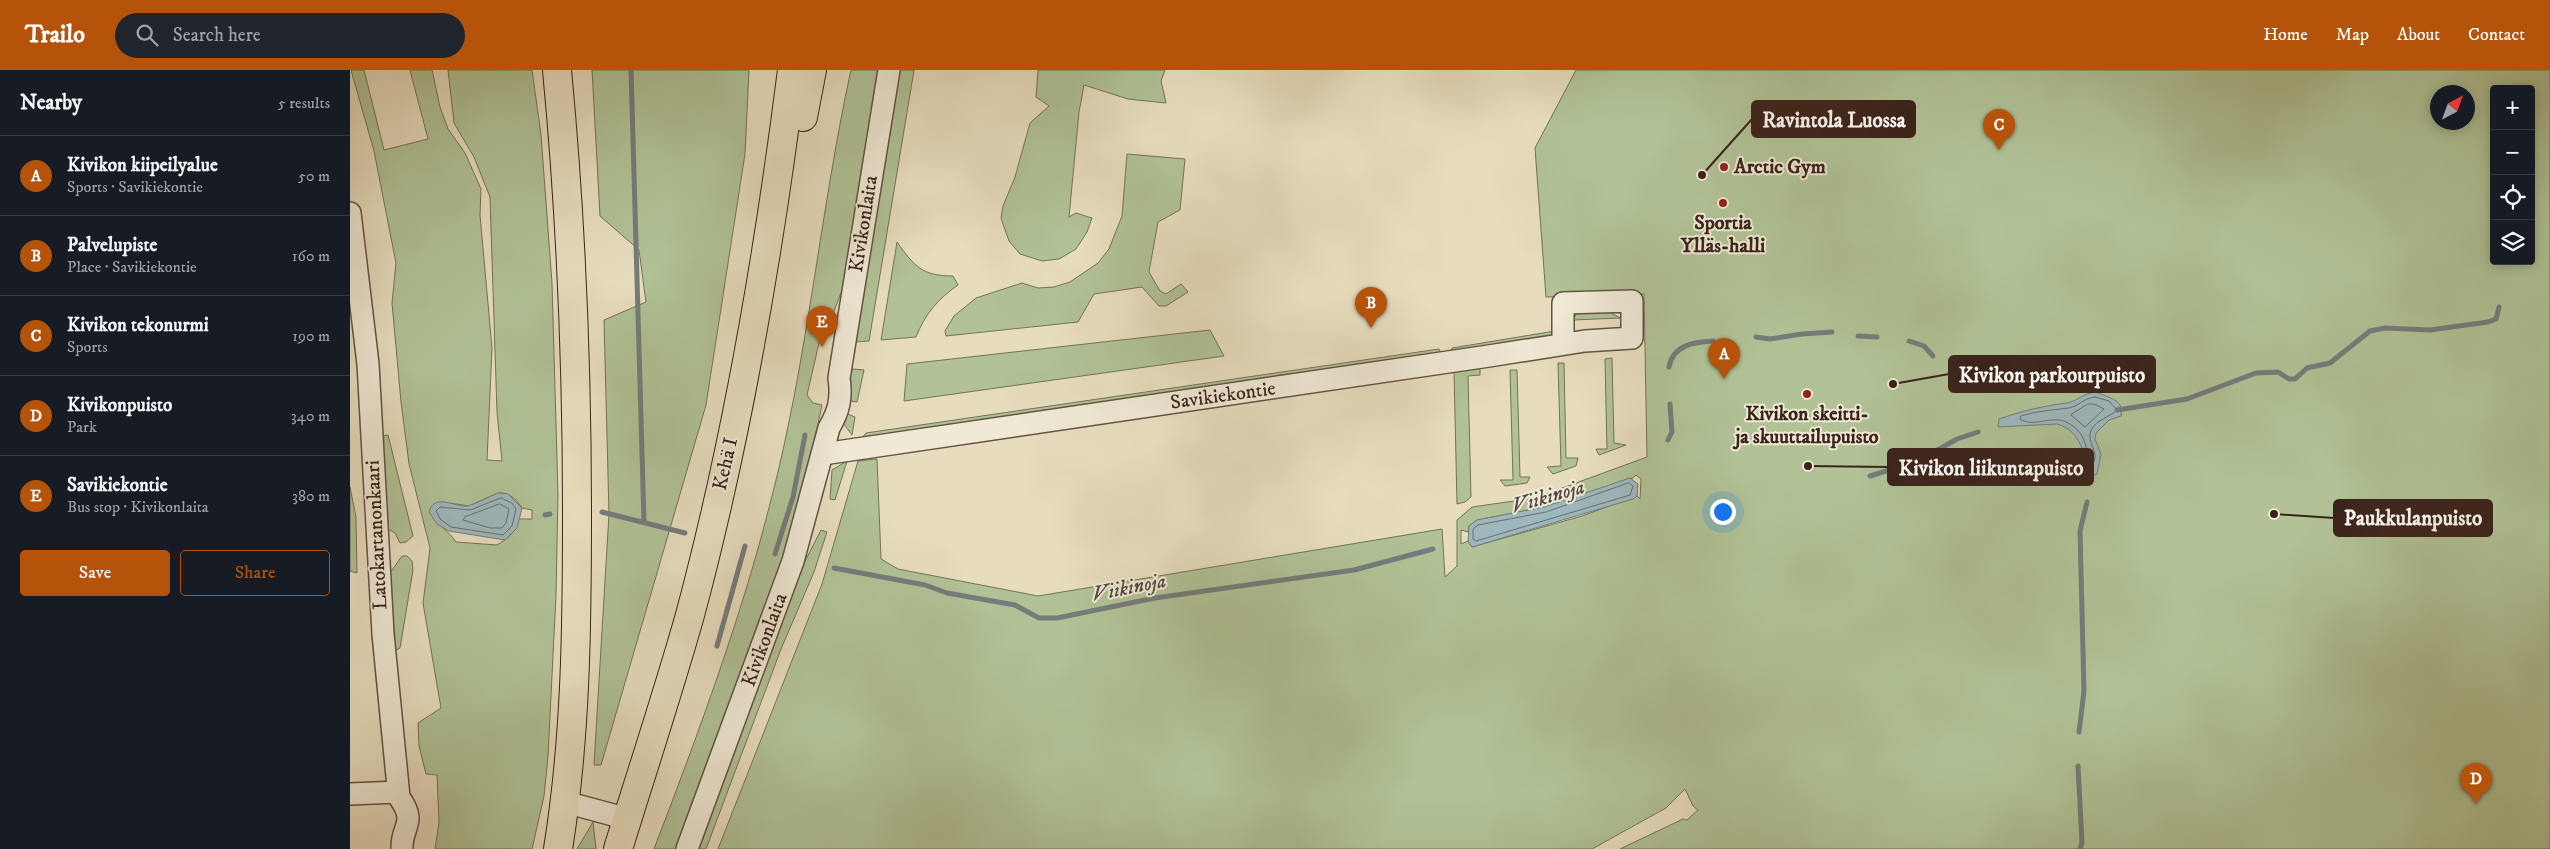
<!DOCTYPE html>
<meta charset="utf-8">
<style>
:root{--surface:#171b24;--page:#20242c;--text:#f1f3f6;--muted:#9ea1a6;--line:#363941;--accent:#b45309}
body{margin:0;font-family:"IM FELL DW Pica",serif;background:var(--page);color:var(--text)}
.controls{position:absolute;right:15px;top:15px;display:grid;overflow:hidden;border-radius:5px;box-shadow:0 2px 12px #0003}
.controls button{width:45px;height:45px;display:grid;place-items:center;padding:0;border:0;border-bottom:1px solid var(--line);background:var(--surface);color:var(--text);font:25px sans-serif}
.compass{position:absolute;left:2080px;top:15px;width:45px;height:45px;border-radius:50%;background:var(--surface);box-shadow:0 2px 12px #0003;rotate:41deg}
.you{position:absolute;left:1372px;top:441px;width:18px;height:18px;margin:-12px;border:4px solid #fff;border-radius:50%;background:#1a73e8;box-shadow:0 0 0 8px #1a73e833}
.badge{display:grid;place-items:center;width:32px;height:32px;border-radius:50%;background:var(--accent);color:#fff;font-size:16px;font-weight:700}
.pin{position:absolute;translate:-50% -41px;filter:drop-shadow(0 1px 2px #0008)}
.pin::after{content:'';position:absolute;top:26px;width:18px;height:15px;background:inherit;clip-path:polygon(0 0,100% 0,50% 100%)}
.list{margin:0;padding:0;list-style:none}
h2{display:flex;justify-content:space-between;align-items:center;height:65px;margin:0;padding:0 20px;font-size:21px}
h2 small{font-size:16px;font-weight:400;color:var(--muted)}
.list li{display:grid;grid-template-columns:32px 1fr auto;gap:15px;align-items:center;box-sizing:border-box;height:80px;padding:0 20px;border-top:1px solid var(--line)}
.list b{display:block;font-size:19px;white-space:nowrap}
.list p{margin:0;font-size:16px;white-space:nowrap;color:var(--muted)}
.list em{font-size:16px;font-style:normal;color:var(--muted)}
.actions{display:flex;gap:10px;padding:15px 20px}
.actions a{flex:1;padding:11px 0;border:1px solid var(--accent);border-radius:5px;text-align:center;font-size:18px;color:var(--accent)}
.actions .main{background:var(--accent);color:#fff}
.icon{flex:none;width:28px;height:28px;fill:none;stroke:currentColor;stroke-width:2;stroke-linecap:round;stroke-linejoin:round}
.map{position:relative;flex:none;width:2200px;height:779px;overflow:hidden}
header{display:flex;align-items:center;gap:30px;box-sizing:border-box;height:70px;padding:0 25px;background:var(--accent);color:#fff}
header strong{font-size:24px}
nav{display:flex;gap:28px;margin-inline-start:auto;font-size:18px}
.search{width:350px;height:45px;background:var(--page);display:flex;align-items:center;gap:12px;box-sizing:border-box;padding:0 18px;border-radius:28px;color:var(--muted);font-size:19px}
main{display:flex}
aside{flex:1;background:var(--surface)}
.map>svg:first-child{display:block}
</style>
<header>
<strong>Trailo</strong>
<div class="search"><svg class="icon" aria-label="search" viewBox="0 0 24 24"><circle cx="10" cy="10" r="6"/><path d="M15 15l6 6"/></svg>Search here</div>
<nav><a>Home</a><a>Map</a><a>About</a><a>Contact</a></nav>
</header>
<main>
<aside>
<h2>Nearby<small>5 results</small></h2>
<ul class="list">
<li><span class="badge">A</span><div><b>Kivikon kiipeilyalue</b><p>Sports · Savikiekontie</p></div><em>50 m</em></li>
<li><span class="badge">B</span><div><b>Palvelupiste</b><p>Place · Savikiekontie</p></div><em>160 m</em></li>
<li><span class="badge">C</span><div><b>Kivikon tekonurmi</b><p>Sports</p></div><em>190 m</em></li>
<li><span class="badge">D</span><div><b>Kivikonpuisto</b><p>Park</p></div><em>340 m</em></li>
<li><span class="badge">E</span><div><b>Savikiekontie</b><p>Bus stop · Kivikonlaita</p></div><em>380 m</em></li>
</ul>
<div class="actions"><a class="main">Save</a><a>Share</a></div>
</aside>
<div class="map">
<svg width="2200" height="779" viewBox="0 0 2200 779">
<rect width="100%" height="100%" fill="#e7ddbe"/>
<filter id="stains"><feTurbulence type="fractalNoise" baseFrequency=".004" numOctaves="4"/><feColorMatrix values="0 0 0 0 .2 0 0 0 0 .09 0 0 0 0 .02 0 0 0 .5 -.17"/></filter>
<radialGradient id="worn" r=".72"><stop offset=".6" stop-color="#630" stop-opacity="0"/><stop offset="1" stop-color="#630" stop-opacity=".3"/></radialGradient>
<!-- green -->
<g fill="#b0c296" stroke="#757258" fill-rule="evenodd">
<path d="M1,0H14L34,80L78,69L60,0H82L90,37L98,59L115,83L131,119L130,145L142,278L137,390L152,391L147,342L140,127L124,87L104,53L98,0H182L191,65L202,213L208,425L206,525L198,686L194,726L182,779H85L89,752L87,705L76,704L69,676L68,653L91,638L73,533L80,478L59,394L51,332L42,233L46,193L24,81ZM148,423C159,422 166,429 172,438L182,440V449H168C166,463 158,468 147,475L106,472C99,461 88,456 82,444L100,433L119,436Z"/>
<path d="M242,0H399L395,84L356,335L251,695H244L259,444L254,250L296,232L289,180L250,146Z"/>
<path d="M501,0H530L497,207L481,249L475,247L457,325L463,333L472,335L451,433L434,490L327,779H304C348,664 391,549 421,430C458,288 470,142 501,0Z"/>
<path d="M549,0H564L519,271L505,272Z"/>
<path d="M688,0H815L811,11L816,33L778,29L734,15L729,42L719,147L726,143L742,148L737,162L726,179L709,189L692,191L670,184L659,171L651,148L653,136L665,107L680,53L699,36L686,27Z"/>
<path d="M1226,0H2200V779H1270L1333,749L1337,750L1348,740L1343,736L1335,719L1316,738L1242,779H368L472,514L508,391L527,389L531,489L548,499L688,526L1092,459L1095,507L1107,496V450L1122,437L1185,428L1297,387L1294,224L1196,227L1185,78ZM2144,19H2181V191H2144ZM2088,22H2118V52H2088ZM1286,405L1291,409L1290,429L1287,426L1232,446L1122,477L1118,471L1111,474V460L1118,462L1119,456L1127,450L1194,437L1283,408Z"/>
<path d="M777,84L835,89L830,140L808,152L799,202L810,221L816,224L831,214L838,222L816,236H809L792,217L744,224L728,252L596,266L595,261L604,246L626,228L672,213L688,218L704,217L720,212L748,193L759,179L772,146Z"/>
<path d="M547,172C564,196 572,206 603,206L608,215C588,229 575,244 566,267L531,270Z"/>
<path d="M1260,242L1270,248L1223,250L1227,243Z"/>
<path d="M860,260L874,286L554,331L557,294Z"/>
<path d="M1205,261L1202,266L1101,284L1102,278Z"/>
<path d="M1089,279L1092,285L512,368L516,363Z"/>
<path d="M1262,288L1264,373L1276,375L1249,385L1246,379H1257L1255,289Z"/>
<path d="M1208,293H1214L1216,388H1228L1226,396L1203,404L1197,397L1211,396Z"/>
<path d="M1130,297V305L1118,306L1121,427L1115,432L1107,434L1104,301Z"/>
<path d="M503,299L514,300L507,332L494,330L499,302Z"/>
<path d="M1160,300H1167L1170,407H1180L1177,413L1155,416L1150,410H1163Z"/>
<path d="M493,342L505,347L502,365L493,353Z"/>
<path d="M38,365L63,466L56,472L50,473L45,463L38,459L32,366Z"/>
<path d="M497,391L485,430L480,429L482,400Z"/>
<path d="M0,417L6,447L7,503L0,501Z"/>
<path d="M471,460L477,462L464,502L431,579L356,779H348L450,501Z"/>
<path d="M52,486H57L62,491L63,500L50,578L43,582L40,503Z"/>
<path d="M243,752L246,779H227Z"/>
</g>
<!-- water -->
<g fill="#9db8bd" stroke="#757c7c">
<path d="M1746,322C1758,328 1775,329 1771,346L1759,350L1746,363L1745,369L1751,384L1747,404L1742,406C1733,385 1732,361 1707,354L1648,357L1649,349C1672,341 1693,336 1717,333C1727,331 1732,324 1746,322Z"/>
<path d="M1280,408L1288,414L1287,426L1283,429L1122,477L1118,471L1119,456L1127,450L1194,437Z"/>
<path d="M148,423L158,424L172,438L167,458L155,470L99,461L87,454L79,442C84,422 106,438 118,436C128,433 138,427 148,423Z"/>
</g>
<g fill="none" stroke-linecap="round" stroke-linejoin="round">
<!-- shore -->
<g stroke="#6c6e6c" stroke-width="1">
<path d="M1745,327L1759,331L1767,340C1760,347 1747,349 1741,360C1736,372 1749,382 1744,392C1733,386 1741,363 1716,352C1702,345 1683,358 1670,349L1671,346C1687,341 1703,340 1719,338C1729,336 1734,328 1745,327Z"/>
<path d="M1738,334H1744L1754,339L1735,357L1721,345Z"/>
<path d="M1279,413L1283,416L1280,425L1126,471L1123,469V459L1128,455L1196,442Z"/>
<path d="M151,428L162,433L166,439L162,456L153,465L101,457L91,450L86,441L90,437L120,440Z"/>
<path d="M150,434L159,439L156,453L152,458H140L113,450L115,447Z"/>
</g>
<!-- stream -->
<g stroke="#757c7c" stroke-width="5">
<path d="M281,0L294,452"/>
<path d="M1508,266L1527,267"/>
<path d="M1406,267L1420,269L1452,264L1482,262"/>
<path d="M1559,271L1574,276L1583,286"/>
<path d="M1319,297C1323,275 1344,272 1363,271"/>
<path d="M1767,340L1837,329L1906,303L1928,302L1939,309H1945L1957,298L1980,293L2020,261L2035,258L2080,260L2138,252L2146,249L2149,237"/>
<path d="M1318,370L1322,362L1320,334"/>
<path d="M1520,406L1568,391L1607,369L1628,362"/>
<path d="M252,442L335,463"/>
<path d="M195,445L200,444"/>
<path d="M425,484L443,427L455,365"/>
<path d="M484,498L575,515L597,523L665,535L689,548H707L805,528L1004,500L1083,479"/>
<path d="M367,576L395,476"/>
<path d="M1729,662L1734,621L1730,461L1737,432"/>
<path d="M1728,696L1732,773L1730,779"/>
</g>
<!-- minor casing -->
<g stroke="#655244" stroke-width="24">
<g id="minor">
<path d="M0,143L18,294L33,564L49,727C68,754 51,755 52,779"/>
<path d="M473,384L1139,286L1235,271L1282,268V231L1213,233V274"/>
<path d="M0,724L48,722"/>
<path d="M215,732L278,749"/>
<path d="M337,779L443,491L479,358C489,341 492,328 489,308L539,0"/>
</g>
</g>
<!-- highway casing -->
<g stroke="#3a231b" stroke-width="30">
<g id="highway">
<path d="M207,0C221,147 227,295 227,443C227,555 226,668 208,779"/>
<path d="M453,47L462,0"/>
<path d="M268,779C292,701 318,623 340,545C388,366 419,183 442,0"/>
</g>
</g>
<!-- minor -->
<use href="#minor" stroke="#efe9d5" stroke-width="21"/>
<!-- highway -->
<use href="#highway" stroke="#e7ddbe" stroke-width="28"/>
</g>
<!-- markers -->
<g fill="#8f2418" stroke="#efe9d5" stroke-width="2">
<circle cx="1374" cy="97" r="5"/>
<circle cx="1373" cy="133" r="5"/>
<circle cx="1457" cy="324" r="5"/>
</g>
<g text-anchor="middle" dominant-baseline="central" stroke-width="4" stroke-linejoin="round" paint-order="stroke">
<!-- poi labels -->
<g font-size="20" font-weight="bold" fill="#3a231b" stroke="#efe9d5">
<text x="1384" y="97" text-anchor="start">Arctic Gym</text>
<text x="1373" y="153">Sportia<tspan x="1373" dy="23">Ylläs-halli</tspan></text>
<text x="1457" y="344">Kivikon skeitti-<tspan x="1457" dy="23">ja skuuttailupuisto</tspan></text>
</g>
<!-- street labels -->
<g font-size="20" fill="#3a231b" stroke="#efe9d5">
<text transform="translate(514 154) rotate(-81)">Kivikonlaita</text>
<text transform="translate(873 326) rotate(-8)">Savikiekontie</text>
<text transform="translate(376 394) rotate(-77)">Kehä I</text>
<text transform="translate(27 465) rotate(-93)">Latokartanonkaari</text>
<text transform="translate(415 570) rotate(-70)">Kivikonlaita</text>
</g>
<!-- water labels -->
<g font-size="21" font-style="italic" fill="#534844" stroke="#efe9d5">
<text transform="translate(1198 427) rotate(-16)">Viikinoja</text>
<text transform="translate(779 518) rotate(-11)">Viikinoja</text>
</g>
</g>
<!-- callouts -->
<path fill="none" stroke="#3a231b" stroke-width="2" d="M1352 105L1402 49M1543 314L1599 304M1458 396L1538 397M1924 444L1984 448"/>
<g fill="#3a231b" stroke="#efe9d5" stroke-width="2">
<circle cx="1352" cy="105" r="5"/>
<circle cx="1543" cy="314" r="5"/>
<circle cx="1458" cy="396" r="5"/>
<circle cx="1924" cy="444" r="5"/>
</g>
<g fill="#3a231b" stroke="#3a231b" stroke-width="2">
<rect x="1402" y="31" width="163" height="36" rx="5"/>
<rect x="1599" y="286" width="206" height="36" rx="5"/>
<rect x="1538" y="379" width="205" height="36" rx="5"/>
<rect x="1984" y="430" width="158" height="36" rx="5"/>
</g>
<g font-size="21" text-anchor="middle" font-weight="bold" fill="#fff">
<text x="1484" y="57">Ravintola Luossa</text>
<text x="1702" y="312">Kivikon parkourpuisto</text>
<text x="1641" y="405">Kivikon liikuntapuisto</text>
<text x="2063" y="455">Paukkulanpuisto</text>
</g>
<rect width="100%" height="100%" filter="url(#stains)"/>
<rect width="100%" height="100%" fill="url(#worn)"/>
</svg>
<div class="controls">
<button>+</button>
<button>−</button>
<button><svg class="icon" aria-label="locate" viewBox="0 0 24 24"><circle cx="12" cy="12" r="6"/><path d="M12 2v4M12 18v4M2 12h4M18 12h4"/></svg></button>
<button><svg class="icon" aria-label="layers" viewBox="0 0 24 24"><path d="M12 4l9 5-9 5-9-5zM3 14l9 5 9-5"/></svg></button>
</div>
<svg class="compass" viewBox="-18 -18 36 36"><path d="M0-13l5 13h-10z" fill="#e53935"/><path d="M0 13l5-13h-10z" fill="#9ea1a6"/></svg>
<div class="you"></div>
<div class="pin badge" style="left:1374px;top:309px">A</div>
<div class="pin badge" style="left:1021px;top:258px">B</div>
<div class="pin badge" style="left:1649px;top:80px">C</div>
<div class="pin badge" style="left:2126px;top:734px">D</div>
<div class="pin badge" style="left:472px;top:277px">E</div>
</div>
</main>
